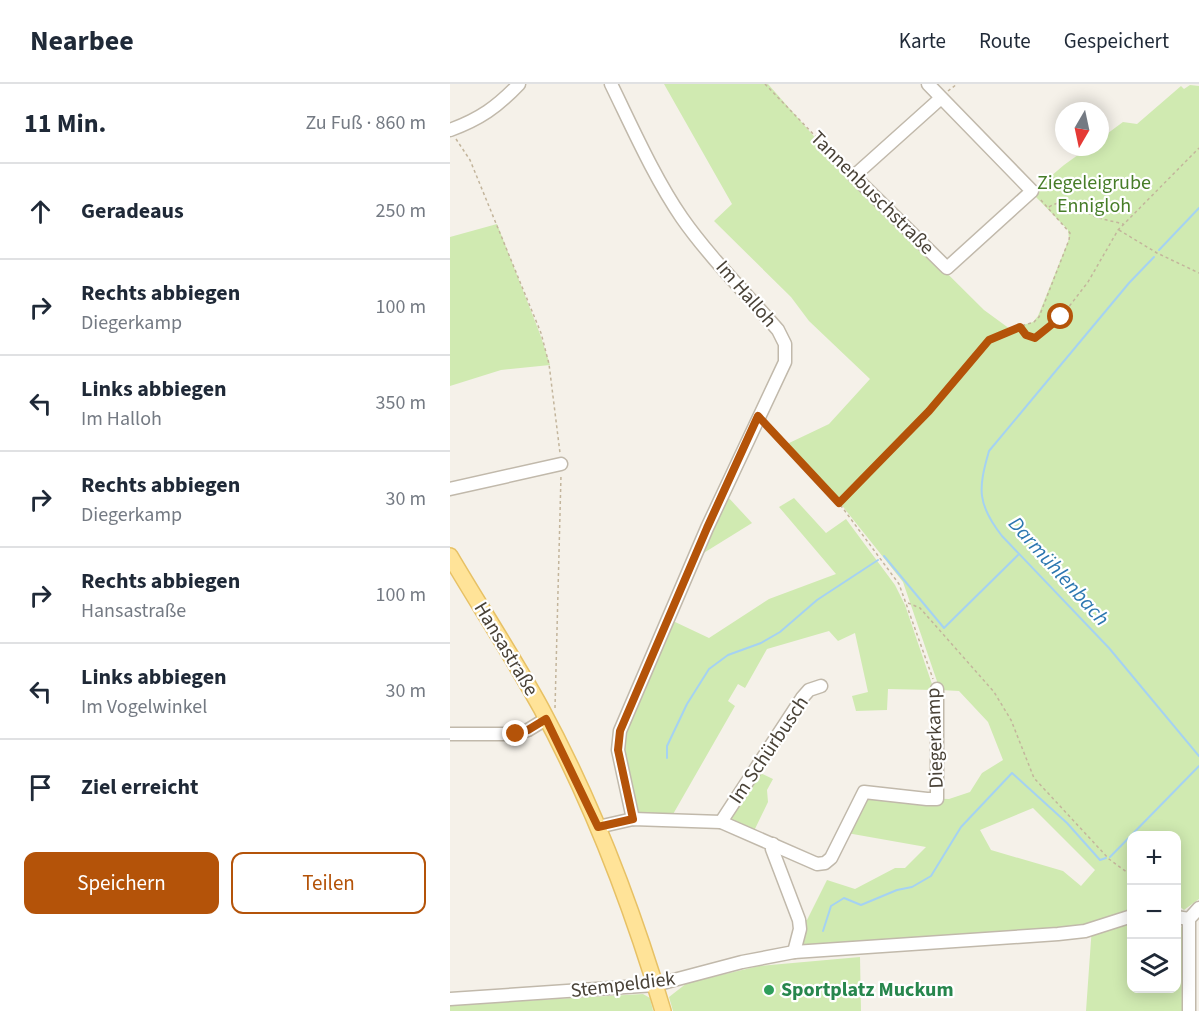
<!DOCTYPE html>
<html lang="de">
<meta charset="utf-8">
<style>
:root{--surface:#fff;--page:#f6f6f7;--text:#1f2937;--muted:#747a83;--line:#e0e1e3;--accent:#b45309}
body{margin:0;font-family:"Source Sans 3",sans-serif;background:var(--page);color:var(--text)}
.controls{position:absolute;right:18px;bottom:18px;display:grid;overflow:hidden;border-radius:12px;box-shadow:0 3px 15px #0003}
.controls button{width:54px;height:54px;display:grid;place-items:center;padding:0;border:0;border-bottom:2px solid var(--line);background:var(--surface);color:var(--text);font:30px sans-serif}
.compass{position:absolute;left:605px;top:18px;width:54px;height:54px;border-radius:50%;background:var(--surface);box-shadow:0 3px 15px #0003;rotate:189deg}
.stop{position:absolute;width:18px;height:18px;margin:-14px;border:4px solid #b45309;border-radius:50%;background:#fff}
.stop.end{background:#b45309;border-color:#fff;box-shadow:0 2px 6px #0008}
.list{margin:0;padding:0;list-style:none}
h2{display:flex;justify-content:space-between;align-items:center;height:78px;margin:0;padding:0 24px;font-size:26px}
h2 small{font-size:20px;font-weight:400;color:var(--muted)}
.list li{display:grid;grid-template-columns:39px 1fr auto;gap:18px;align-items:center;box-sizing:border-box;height:96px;padding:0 24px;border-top:2px solid var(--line)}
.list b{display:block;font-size:22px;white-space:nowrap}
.list p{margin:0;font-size:20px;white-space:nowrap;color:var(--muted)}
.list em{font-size:20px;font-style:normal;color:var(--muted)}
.actions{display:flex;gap:12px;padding:18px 24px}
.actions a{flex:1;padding:14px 0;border:2px solid var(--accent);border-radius:12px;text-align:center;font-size:21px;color:var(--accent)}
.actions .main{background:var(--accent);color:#fff}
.icon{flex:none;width:33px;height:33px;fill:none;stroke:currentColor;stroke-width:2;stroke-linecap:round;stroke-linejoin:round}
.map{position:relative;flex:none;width:749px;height:927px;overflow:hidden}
header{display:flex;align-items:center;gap:36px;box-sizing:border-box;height:84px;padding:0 30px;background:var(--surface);border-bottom:2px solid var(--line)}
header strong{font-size:28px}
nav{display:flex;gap:33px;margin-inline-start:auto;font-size:21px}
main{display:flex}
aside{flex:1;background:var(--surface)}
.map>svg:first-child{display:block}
</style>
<header>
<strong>Nearbee</strong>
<nav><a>Karte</a><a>Route</a><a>Gespeichert</a></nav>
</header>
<main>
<aside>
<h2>11 Min.<small>Zu Fuß · 860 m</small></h2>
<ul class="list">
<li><svg class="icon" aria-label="ahead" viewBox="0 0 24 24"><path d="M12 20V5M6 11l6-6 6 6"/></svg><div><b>Geradeaus</b></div><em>250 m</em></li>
<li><svg class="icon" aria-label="right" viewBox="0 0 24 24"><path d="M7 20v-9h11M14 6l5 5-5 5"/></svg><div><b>Rechts abbiegen</b><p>Diegerkamp</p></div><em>100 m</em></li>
<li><svg class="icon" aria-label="left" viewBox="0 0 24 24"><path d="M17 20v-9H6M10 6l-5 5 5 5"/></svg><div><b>Links abbiegen</b><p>Im Halloh</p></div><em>350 m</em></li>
<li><svg class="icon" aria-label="right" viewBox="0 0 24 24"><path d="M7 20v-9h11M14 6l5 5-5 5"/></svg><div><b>Rechts abbiegen</b><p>Diegerkamp</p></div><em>30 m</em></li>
<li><svg class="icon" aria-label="right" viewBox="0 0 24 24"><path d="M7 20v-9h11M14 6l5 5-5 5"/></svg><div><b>Rechts abbiegen</b><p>Hansastraße</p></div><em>100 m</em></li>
<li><svg class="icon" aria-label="left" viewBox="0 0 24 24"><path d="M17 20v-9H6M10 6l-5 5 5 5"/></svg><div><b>Links abbiegen</b><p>Im Vogelwinkel</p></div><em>30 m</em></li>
<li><svg class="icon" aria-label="arrive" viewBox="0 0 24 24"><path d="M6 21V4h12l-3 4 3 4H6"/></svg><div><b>Ziel erreicht</b></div></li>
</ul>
<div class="actions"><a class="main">Speichern</a><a>Teilen</a></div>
</aside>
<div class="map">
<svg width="749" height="927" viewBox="0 0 749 927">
<rect width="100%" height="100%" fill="#f5f1e9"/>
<!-- green -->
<g fill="#d0eab1" fill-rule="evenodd">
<path d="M214,0H318L398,91L534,226L560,245L583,238L588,232L619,155L618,146L585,112L587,104L614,81L639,63H650V55L673,38L687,40L731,2L734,5L740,1L749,2V815L734,826L727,820L726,752H682V904H726L727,840L732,843L736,850L734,927H636L642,842L353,863L350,859L352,836H357L377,796L405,805L445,784H455L476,763L397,749L414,716L420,713L499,715L520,708L532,689L553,676L538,638L509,607L490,606L453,498L390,419L337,360L379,340L420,295L359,237L341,213L264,137L282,120ZM583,724L645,786L631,802L613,787L541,766L530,746Z"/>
<path d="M47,140L90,250L100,281L51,286L0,302V153Z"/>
<path d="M277,412L302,439L252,470Z"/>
<path d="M344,414L376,449L396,435L445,501L455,521L484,606L438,605L437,626L406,627L402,612L418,608L405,549L388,557L379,547L317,565L295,604L288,600L278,617L285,622L222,732H191L184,720L172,666L176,647L223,537L259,554L319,515L386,490L329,423Z"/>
<path d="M308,688L323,695L317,706L318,718L303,749L283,739L281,732Z"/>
<path d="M410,873L411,927H223L219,913L237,899L309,882Z"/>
<path d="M193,910L200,914L203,927H0V921Z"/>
</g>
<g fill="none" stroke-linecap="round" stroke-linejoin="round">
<!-- stream -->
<g stroke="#a5d2f2" stroke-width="2">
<path d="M709,166L749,124"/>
<path d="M704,173L679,199L539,367C528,405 527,420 552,452L659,564L749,672"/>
<path d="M434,472L494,544L568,471"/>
<path d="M217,674V662L237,620L259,585L278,571L311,559L330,548L367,516L428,476"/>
<path d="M660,773L749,682"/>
<path d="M373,847L381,822L394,814L411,821L447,806L462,803L481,792L511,743L562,689L617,739L650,776L656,774"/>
</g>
<!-- minor casing -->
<g stroke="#c1b9ab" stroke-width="15">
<g id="minor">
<path d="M161,0C183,45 204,93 232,134C260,174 296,209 328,246L335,260V278L257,444L170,647L168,666L183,735"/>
<path d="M478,0L582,107L497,184L404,92L491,14"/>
<path d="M0,46C30,35 47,23 69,0"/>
<path d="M0,405L111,380"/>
<path d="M0,650H66L78,646L96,635"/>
<path d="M271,738L352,614L359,606L371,602"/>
<path d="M148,743L183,735L271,738L367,780L375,779L381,774L414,708L477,715H487V605"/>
<path d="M323,760L322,765L349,836L350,845L344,868"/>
<path d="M726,833L739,835"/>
<path d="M0,915L205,901L292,878L344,868L608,850L635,847L682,832"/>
<path d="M739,927V835L749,824"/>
</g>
</g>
<!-- major casing -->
<g stroke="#e7c165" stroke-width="18">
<path id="major" d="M0,472C30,523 63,573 91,624C143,720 182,823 213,927"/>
</g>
<!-- path -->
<g stroke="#c3b59c" stroke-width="1.5" stroke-dasharray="3 3" stroke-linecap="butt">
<path d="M315,0L397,85"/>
<path d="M498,7L507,0"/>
<path d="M6,55L20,76L91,249L99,280L110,369"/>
<path d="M599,123C616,112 629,125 644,132C653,136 663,137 673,140"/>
<path d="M669,146L707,169L749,189"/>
<path d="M570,244L576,251L585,254L611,233L638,198L668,146L749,64"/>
<path d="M317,342L389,419L449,500L483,595"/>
<path d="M389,419L479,327L539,256L559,246L584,238L589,233L619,156L620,149L589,114"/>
<path d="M458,519L470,524L544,608L561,636L584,694L659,775L682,792"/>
<path d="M105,624L111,391"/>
</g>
<!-- minor -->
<use href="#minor" stroke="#fff" stroke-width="12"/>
<!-- major -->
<use href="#major" stroke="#ffe398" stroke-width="15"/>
</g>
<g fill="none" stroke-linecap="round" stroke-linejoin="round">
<!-- route -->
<path stroke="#b45309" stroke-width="8" d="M66,650L78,646L96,635L148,743L183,735L168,666L170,647L257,444L308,332L389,419L479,327L539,256L570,243L576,251L585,254L611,233"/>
</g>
<!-- markers -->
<circle fill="#2e9e5b" stroke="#fff" stroke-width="2" cx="319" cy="906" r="6"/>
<g text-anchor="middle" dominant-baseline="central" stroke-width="4.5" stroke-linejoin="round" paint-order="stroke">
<!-- park labels -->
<g font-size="20" fill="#477d28" stroke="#fff">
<text x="644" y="99">Ziegeleigrube<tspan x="644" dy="23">Ennigloh</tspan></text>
</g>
<!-- street labels -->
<g font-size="20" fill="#494237" stroke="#fff">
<text transform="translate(422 109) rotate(45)">Tannenbuschstraße</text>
<text transform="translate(296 210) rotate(49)">Im Halloh</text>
<text transform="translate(56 565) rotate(59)">Hansastraße</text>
<text transform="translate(485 654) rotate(-92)">Diegerkamp</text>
<text transform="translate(319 666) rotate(-56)">Im Schürbusch</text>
<text transform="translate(173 901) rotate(-7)">Stempeldiek</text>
</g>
<!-- leisure labels -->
<g font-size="20" font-weight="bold" fill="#27864d" stroke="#fff" text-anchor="start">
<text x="331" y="906">Sportplatz Muckum</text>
</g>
<!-- water labels -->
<g font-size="21" font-style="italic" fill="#2c77b0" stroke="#fff">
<text transform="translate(609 487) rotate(48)">Darmühlenbach</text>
</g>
</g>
</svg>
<div class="controls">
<button>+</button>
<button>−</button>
<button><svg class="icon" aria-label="layers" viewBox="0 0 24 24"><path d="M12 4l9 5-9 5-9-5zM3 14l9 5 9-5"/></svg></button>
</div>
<svg class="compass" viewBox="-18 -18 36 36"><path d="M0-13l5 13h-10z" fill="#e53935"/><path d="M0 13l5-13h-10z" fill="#747a83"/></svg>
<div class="stop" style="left:611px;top:233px"></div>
<div class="stop end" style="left:66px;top:650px"></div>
</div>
</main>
